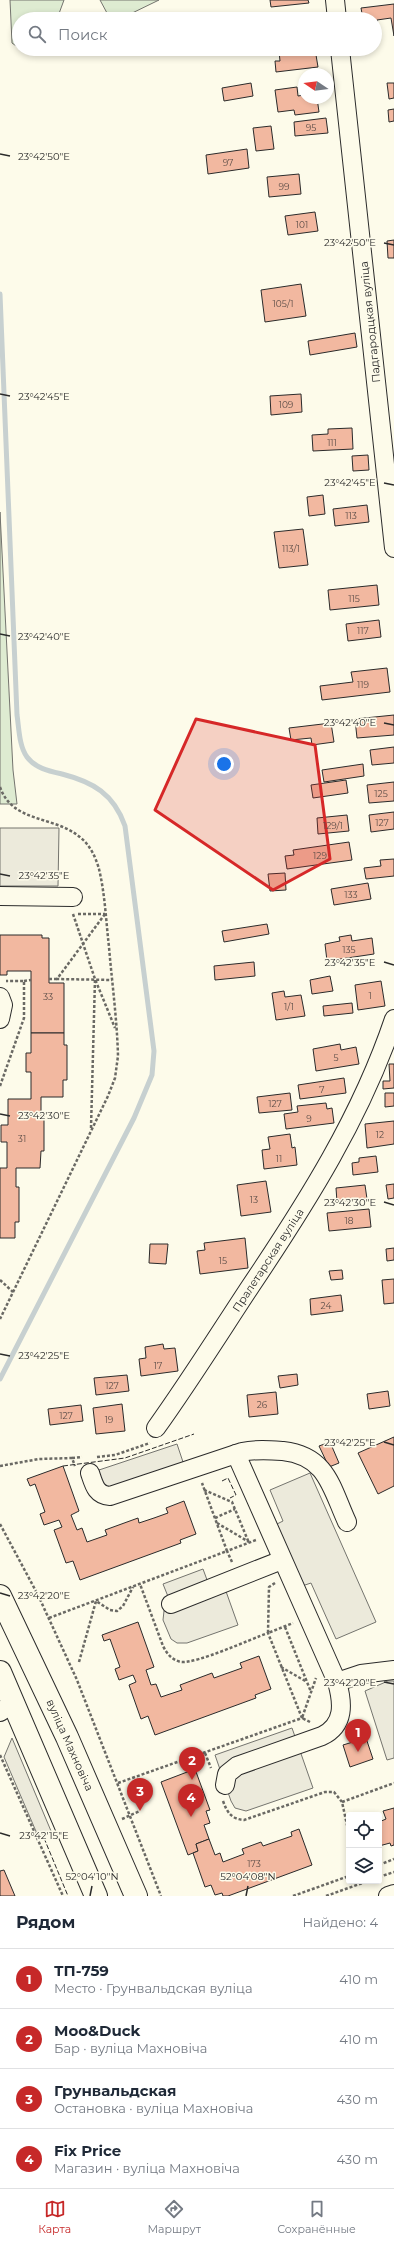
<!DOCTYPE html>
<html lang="ru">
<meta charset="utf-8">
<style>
:root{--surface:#fff;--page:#f2f2f3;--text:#1f2937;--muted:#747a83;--line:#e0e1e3;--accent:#c62828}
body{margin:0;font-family:Montserrat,sans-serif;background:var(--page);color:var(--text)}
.controls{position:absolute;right:12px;bottom:12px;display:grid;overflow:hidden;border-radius:4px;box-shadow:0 2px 6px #0003}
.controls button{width:36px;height:36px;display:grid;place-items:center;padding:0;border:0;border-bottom:1px solid var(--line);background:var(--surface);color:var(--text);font:20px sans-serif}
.compass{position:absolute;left:298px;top:68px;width:36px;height:36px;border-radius:50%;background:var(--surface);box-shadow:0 2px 6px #0003;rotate:283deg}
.you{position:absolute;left:224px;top:764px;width:14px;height:14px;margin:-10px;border:3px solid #fff;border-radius:50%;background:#1a73e8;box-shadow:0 0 0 6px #1a73e833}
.badge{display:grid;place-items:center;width:26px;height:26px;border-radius:50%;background:var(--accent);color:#fff;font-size:13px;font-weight:700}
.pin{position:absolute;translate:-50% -33px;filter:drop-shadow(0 1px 2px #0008)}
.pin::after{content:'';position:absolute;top:21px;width:14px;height:12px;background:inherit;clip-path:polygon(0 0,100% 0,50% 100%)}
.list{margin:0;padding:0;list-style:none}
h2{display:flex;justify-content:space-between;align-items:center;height:52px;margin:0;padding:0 16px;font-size:17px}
h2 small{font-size:13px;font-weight:400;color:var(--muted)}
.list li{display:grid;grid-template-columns:26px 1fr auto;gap:12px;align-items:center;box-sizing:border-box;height:60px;padding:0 16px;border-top:1px solid var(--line)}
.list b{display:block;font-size:15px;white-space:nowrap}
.list p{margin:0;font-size:13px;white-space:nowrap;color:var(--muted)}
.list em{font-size:13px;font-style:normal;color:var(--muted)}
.icon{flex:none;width:22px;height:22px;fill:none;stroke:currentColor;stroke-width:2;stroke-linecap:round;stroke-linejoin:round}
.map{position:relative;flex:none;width:394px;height:1896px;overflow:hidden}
.search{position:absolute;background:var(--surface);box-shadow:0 2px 6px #0003;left:12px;right:12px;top:12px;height:44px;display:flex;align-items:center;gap:10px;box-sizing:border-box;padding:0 14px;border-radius:22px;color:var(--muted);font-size:15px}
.sheet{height:292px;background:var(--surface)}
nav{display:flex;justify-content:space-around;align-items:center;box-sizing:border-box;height:56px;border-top:1px solid var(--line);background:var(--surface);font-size:11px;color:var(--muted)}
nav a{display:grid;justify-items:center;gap:2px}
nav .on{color:var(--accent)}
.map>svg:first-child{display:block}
</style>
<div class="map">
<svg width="394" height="1896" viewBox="0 0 394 1896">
<rect width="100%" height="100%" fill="#fdfbea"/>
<!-- green -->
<g fill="#deebd1" stroke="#74746e">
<path d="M10,0H64L57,19H19V48L12,43Z"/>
<path d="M100,0H159L124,17L107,13Z"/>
<path d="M0,512L13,770L17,804H0Z"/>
</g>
<!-- parking -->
<g fill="#eceadb" stroke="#74746e">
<path d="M0,828H59L58,886H0Z"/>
<path d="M177,1444L186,1471L99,1500L90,1473Z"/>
<path d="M310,1473L376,1622L336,1639L311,1583L302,1586L275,1525L283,1521L270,1490Z"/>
<path d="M203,1569L210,1588L223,1583L238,1625L187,1643H177L171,1639L163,1620L164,1611L171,1604L163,1584Z"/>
<path d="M388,1681H394V1758L387,1760L365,1691Z"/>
<path d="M292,1728L313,1788L246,1811L235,1808L231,1801L215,1755Z"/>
<path d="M12,1738L51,1831L38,1836L4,1757Z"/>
</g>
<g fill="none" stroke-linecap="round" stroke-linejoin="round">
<!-- stream -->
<path stroke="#c7d0d0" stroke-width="5" d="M0,294L17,715C19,728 19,746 27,757C35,768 49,771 62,774C93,782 114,794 125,826L154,1051L152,1075L134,1118L0,1379"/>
</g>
<!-- building -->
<g fill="#f2b8a0" stroke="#2b2b2b">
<path d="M270,0H308L309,3L271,7Z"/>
<path d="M394,4V36L391,18L377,20L378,27H375V19H363L361,8Z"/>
<path d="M296,49H315L318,67L276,72L275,61H280L279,51Z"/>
<path d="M251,83L253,96L224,101L222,88Z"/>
<path d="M387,83H394V98L389,99Z"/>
<path d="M297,87L298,96L304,95V98H317L319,112L295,115L294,110L278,112L275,90Z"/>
<path d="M394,109V121L389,122L388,110Z"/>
<path d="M326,118L328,133L295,136L294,122Z"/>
<path d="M271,126L274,149L256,151L253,128Z"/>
<path d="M247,149L249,168L208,174L206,155Z"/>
<path d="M299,174L301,194L269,197L267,177Z"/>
<path d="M315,212L318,231L288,235L285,216Z"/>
<path d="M394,240V258H388L387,241Z"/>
<path d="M301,284L306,316L265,322L261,290Z"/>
<path d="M355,333L357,347L310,355L308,341Z"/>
<path d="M301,394L302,412L271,415L270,396Z"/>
<path d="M352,428L353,449L313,451L312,435L328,434V429Z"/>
<path d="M368,455L369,470L353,471L352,456Z"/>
<path d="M323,495L325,514L309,516L307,497Z"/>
<path d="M367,505L369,522L335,526L333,509Z"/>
<path d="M303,529L308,565L279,568L274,532Z"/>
<path d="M377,585L379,605L330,610L328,590Z"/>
<path d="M379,620L381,637L348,641L346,624Z"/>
<path d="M387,668L390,692L322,700L320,686L353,682L351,672Z"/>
<path d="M394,715V735L357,738L355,719Z"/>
<path d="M331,723L334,742L312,745L311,738L291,740L289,728Z"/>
<path d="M394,747V763L372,765L370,750Z"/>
<path d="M363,764L364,776L324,782L322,770Z"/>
<path d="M346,780L348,793L313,798L311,785Z"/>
<path d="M394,782V801L369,803L367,785Z"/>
<path d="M394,812V829L371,832L369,815Z"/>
<path d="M347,815L349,831L318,834L317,818Z"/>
<path d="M349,842L352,860L287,869L285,856L294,855L293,850Z"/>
<path d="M394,859V876L366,879L364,868L381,866L380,860Z"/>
<path d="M285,873L286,890L270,891L268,874Z"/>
<path d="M368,883L371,899L334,905L331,889Z"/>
<path d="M267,924L269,934L224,942L222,931Z"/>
<path d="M0,935H42V938H49V983H64V1033H31V971H7V975H0Z"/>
<path d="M351,935L352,941L372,938L374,954L327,961L325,944L340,941L339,937Z"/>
<path d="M254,962L255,976L215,980L214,966Z"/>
<path d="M330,976L333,991L312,994L310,980Z"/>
<path d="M381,981L385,1006L358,1010L355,985Z"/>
<path d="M284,991L285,997L301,995L305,1016L276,1020L272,993Z"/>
<path d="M352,1003L353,1013L324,1016L323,1006Z"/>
<path d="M31,1033H64V1045H67V1080H63V1097H41V1116H44V1151H41L40,1168H16V1187H19V1222H15V1238H0V1168H7V1142H1V1125H8V1099H31V1072H26V1053H31Z"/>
<path d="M340,1044L341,1050L356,1047L359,1064L316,1071L313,1049Z"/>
<path d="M389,1064H394V1088L383,1089V1081H390Z"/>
<path d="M344,1078L346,1093L300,1099L298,1085Z"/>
<path d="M290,1093L292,1110L259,1113L257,1097Z"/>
<path d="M385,1093H394V1106L385,1107Z"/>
<path d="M326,1103L327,1109L332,1108L334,1123L286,1129L284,1114L298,1112L297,1106Z"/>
<path d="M394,1121V1144L367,1148L365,1124Z"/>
<path d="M290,1134L292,1148L295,1147L297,1165L264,1169L262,1150L270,1149L268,1137Z"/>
<path d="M376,1156L378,1172L353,1175L352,1163L359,1162V1158Z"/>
<path d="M266,1181L271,1212L241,1216L237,1185Z"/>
<path d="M394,1184V1198L388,1199L386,1185Z"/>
<path d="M365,1185L367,1199L337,1202L336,1188Z"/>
<path d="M369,1209L371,1227L329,1231L327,1213Z"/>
<path d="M245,1238L248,1268L200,1274L197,1251L205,1250L204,1243Z"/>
<path d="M150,1244H168L166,1264L149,1263Z"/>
<path d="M394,1248V1260L387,1261L386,1249Z"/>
<path d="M342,1270L343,1279L331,1280L329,1271Z"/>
<path d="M394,1279V1303L384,1304L382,1280Z"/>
<path d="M341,1295L343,1311L311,1315L310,1299Z"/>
<path d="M163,1344L164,1349L175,1348L178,1371L141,1376L139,1359L146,1358L145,1347Z"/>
<path d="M297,1374L298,1385L280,1388L278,1376Z"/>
<path d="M127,1375L129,1391L96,1395L94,1378Z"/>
<path d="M388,1391L390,1406L369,1409L367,1394Z"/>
<path d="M276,1392L278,1414L249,1417L247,1395Z"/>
<path d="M122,1404L125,1431L96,1434L93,1408Z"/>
<path d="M81,1405L83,1421L50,1425L48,1409Z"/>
<path d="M394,1437V1486L378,1494L358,1453Z"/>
<path d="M330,1442L339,1463L329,1467L319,1446Z"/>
<path d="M63,1466L79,1511L71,1515L77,1530L82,1528L87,1542L107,1535L105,1530L138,1518L139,1523L154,1518L168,1513L166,1508L184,1501L196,1534L180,1540L181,1543L80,1580L73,1561L66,1563L54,1530L62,1527L59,1520L44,1525L40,1514L45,1512L35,1484L30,1486L27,1479Z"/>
<path d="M138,1622L154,1667L146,1670L151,1685L156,1684L161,1697L182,1690L180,1685L212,1673L214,1678L242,1668L240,1663L259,1656L271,1689L255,1695L256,1698L155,1735L148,1716L141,1719L129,1685L136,1682L133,1675L119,1680L115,1669L120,1667L110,1639L104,1641L102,1635Z"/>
<path d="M366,1738L373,1759L350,1767L343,1745Z"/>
<path d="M195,1769L210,1810L206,1811L210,1823L204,1825L209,1839L196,1844L198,1851L188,1855L161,1782Z"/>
<path d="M394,1808V1845L391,1846L390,1843L379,1846V1822L386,1819L383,1811Z"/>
<path d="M299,1829L312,1865L228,1896H223L222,1893L215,1895L211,1885L205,1887L193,1853L198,1851L196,1844L209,1839L215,1855L220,1853L223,1862L244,1854L242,1849L261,1842L263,1846L292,1836L291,1832Z"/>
<path d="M4,1870L15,1896H0V1871Z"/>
</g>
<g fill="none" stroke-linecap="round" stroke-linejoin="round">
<!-- minor casing -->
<g stroke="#2b2b2b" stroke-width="20">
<g id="minor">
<path d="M335,0L337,19"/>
<path d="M340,49L394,548"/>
<path d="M0,896L73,897"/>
<path d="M0,997L3,1005L0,1019"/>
<path d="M156,1428C189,1382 219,1334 250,1287C307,1202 361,1117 394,1019"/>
<path d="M236,1454L337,1682"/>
<path d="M90,1473C94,1485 96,1495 110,1496L242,1452C256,1449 269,1450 283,1451C327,1456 331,1487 347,1522"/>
<path d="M171,1604L282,1560"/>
<path d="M0,1712L14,1703"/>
<path d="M225,1785L227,1774L237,1766L322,1736C345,1725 343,1703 337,1682L361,1674L394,1670"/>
<path d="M388,1896L394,1894"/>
</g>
</g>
<!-- major casing -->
<g stroke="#2b2b2b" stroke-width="24">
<g id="major">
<path d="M0,1596L67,1737L136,1896"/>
<path d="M0,1672L96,1896"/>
</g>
</g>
<!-- path -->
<g stroke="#6a6964" stroke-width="2.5" stroke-dasharray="3 2" stroke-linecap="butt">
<path d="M0,787C13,824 55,815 81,838C90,845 96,858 99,869C105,894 106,921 109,947C112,983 117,1019 118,1056L115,1078L108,1096L0,1319"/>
<path d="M73,914L95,979L115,1028"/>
<path d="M78,914H105"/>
<path d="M105,914L57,979L112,980"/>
<path d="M49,979H57"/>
<path d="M24,981L31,980"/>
<path d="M0,1086L24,1018V981H6"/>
<path d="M91,1128L95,979"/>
<path d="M0,1280L13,1292"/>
<path d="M97,1457L115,1455L150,1443"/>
<path d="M72,1458L82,1457"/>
<path d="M0,1466L39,1459L72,1458L75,1466"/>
<path d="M204,1490L232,1502L249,1543"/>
<path d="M215,1518L235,1509"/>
<path d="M217,1523L249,1542"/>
<path d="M0,1524L38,1595L77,1680L161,1896"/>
<path d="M232,1562L227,1551L256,1540"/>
<path d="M275,1583L269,1587L268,1633L293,1623"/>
<path d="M49,1618L227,1551L202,1483"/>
<path d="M285,1627L311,1692"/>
<path d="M79,1662L96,1601L110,1610L117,1611L123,1606L133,1587"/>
<path d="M281,1667L307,1682"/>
<path d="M310,1722L302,1718L316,1678"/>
<path d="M205,1753L211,1768"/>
<path d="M0,1755L63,1896"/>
<path d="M118,1783L302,1718L268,1633C251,1639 196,1664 181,1662C172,1660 167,1654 163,1646L140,1584"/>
<path d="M223,1801C227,1812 231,1819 244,1820L325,1792H334L342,1802L349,1834"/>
<path d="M342,1802L394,1783"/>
<path d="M122,1819L140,1811"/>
<path d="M379,1865L394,1859"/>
<path d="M379,1877L394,1872"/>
<path d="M293,1896L349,1876"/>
<path d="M326,1896L368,1881"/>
</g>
<!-- minor -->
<use href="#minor" stroke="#fdfbea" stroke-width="18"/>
<!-- major -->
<use href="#major" stroke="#fdfbea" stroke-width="22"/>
<!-- fence -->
<g stroke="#2b2b2b" stroke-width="1" stroke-dasharray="5 2" stroke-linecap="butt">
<path d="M63,1466L125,1458L194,1434"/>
<path d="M222,1481L228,1478L236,1495L230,1498"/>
<path d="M44,1838L68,1896"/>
</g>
</g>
<!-- marked area -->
<path fill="#d62828" fill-opacity="0.2" stroke="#d62828" stroke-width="3" stroke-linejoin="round" d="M196,719L315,745L330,859L273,890L155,810Z"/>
<!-- ticks -->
<path fill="none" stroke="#2b2b2b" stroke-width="1.5" d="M0,154L10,156M384,243L394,245M0,394L10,396M384,483L394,485M0,634L10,636M384,723L394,725M0,874L10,876M384,962L394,965M0,1114L10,1116M384,1202L394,1205M0,1354L10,1356M384,1442L394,1445M0,1593L10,1596M384,1682L394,1684M0,1833L10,1836M90,1896L92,1886M246,1896L248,1886"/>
<g text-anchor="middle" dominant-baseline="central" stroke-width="3" stroke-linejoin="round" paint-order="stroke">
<!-- number labels -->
<g font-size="9" fill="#5d4e48">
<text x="311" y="127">95</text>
<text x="228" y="162">97</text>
<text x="284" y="186">99</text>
<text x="302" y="224">101</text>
<text x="283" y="303">105/1</text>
<text x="286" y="404">109</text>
<text x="332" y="442">111</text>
<text x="351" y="515">113</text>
<text x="291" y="548">113/1</text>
<text x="354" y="598">115</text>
<text x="363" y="630">117</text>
<text x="363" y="684">119</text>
<text x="381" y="793">125</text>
<text x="382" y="822">127</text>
<text x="333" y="825">129/1</text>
<text x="320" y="855">129</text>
<text x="351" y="894">133</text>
<text x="349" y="949">135</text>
<text x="370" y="995">1</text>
<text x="48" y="996">33</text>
<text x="289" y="1006">1/1</text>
<text x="336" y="1057">5</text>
<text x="322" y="1089">7</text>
<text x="275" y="1103">127</text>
<text x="309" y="1118">9</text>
<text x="380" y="1134">12</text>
<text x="22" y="1138">31</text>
<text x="279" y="1158">11</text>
<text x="254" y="1199">13</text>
<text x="349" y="1220">18</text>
<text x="223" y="1260">15</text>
<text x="326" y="1305">24</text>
<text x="158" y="1365">17</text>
<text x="112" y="1385">127</text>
<text x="262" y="1404">26</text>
<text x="66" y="1415">127</text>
<text x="109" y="1419">19</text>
<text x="254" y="1863">173</text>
</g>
<!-- street labels -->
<g font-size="11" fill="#2b2b2b" stroke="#fdfbea">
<text transform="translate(370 322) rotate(-96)">Падгародцкая вуліца</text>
<text transform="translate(268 1260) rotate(-57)">Пралетарская вуліца</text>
<text transform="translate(70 1745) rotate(66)">вуліца Махновіча</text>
</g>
</g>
<g font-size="10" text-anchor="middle" fill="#2b2b2b" stroke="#fdfbea" stroke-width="3" stroke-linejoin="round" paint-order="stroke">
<text x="44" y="160">23°42'50"E</text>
<text x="350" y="246">23°42'50"E</text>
<text x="44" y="400">23°42'45"E</text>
<text x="350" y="486">23°42'45"E</text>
<text x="44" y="640">23°42'40"E</text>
<text x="350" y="726">23°42'40"E</text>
<text x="44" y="879">23°42'35"E</text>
<text x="350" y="966">23°42'35"E</text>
<text x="44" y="1119">23°42'30"E</text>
<text x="350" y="1206">23°42'30"E</text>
<text x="44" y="1359">23°42'25"E</text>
<text x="350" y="1446">23°42'25"E</text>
<text x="44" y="1599">23°42'20"E</text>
<text x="350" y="1686">23°42'20"E</text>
<text x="44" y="1839">23°42'15"E</text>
<text x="92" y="1880">52°04'10"N</text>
<text x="248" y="1880">52°04'08"N</text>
</g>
</svg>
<div class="controls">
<button><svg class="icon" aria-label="locate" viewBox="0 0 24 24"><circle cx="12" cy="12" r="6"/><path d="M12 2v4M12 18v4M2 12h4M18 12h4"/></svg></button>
<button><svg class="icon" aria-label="layers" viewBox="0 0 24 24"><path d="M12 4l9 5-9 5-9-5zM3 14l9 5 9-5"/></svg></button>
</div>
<svg class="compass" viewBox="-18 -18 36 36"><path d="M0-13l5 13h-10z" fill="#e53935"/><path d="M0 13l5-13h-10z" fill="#747a83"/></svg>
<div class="you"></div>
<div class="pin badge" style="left:358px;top:1752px">1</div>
<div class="pin badge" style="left:192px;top:1780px">2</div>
<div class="pin badge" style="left:140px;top:1811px">3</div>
<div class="pin badge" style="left:191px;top:1817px">4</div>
<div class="search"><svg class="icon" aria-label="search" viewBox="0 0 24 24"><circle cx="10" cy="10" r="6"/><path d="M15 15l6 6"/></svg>Поиск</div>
</div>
<section class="sheet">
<h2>Рядом<small>Найдено: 4</small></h2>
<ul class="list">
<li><span class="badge">1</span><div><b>ТП-759</b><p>Место · Грунвальдская вуліца</p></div><em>410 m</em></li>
<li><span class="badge">2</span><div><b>Моо&amp;Duck</b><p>Бар · вуліца Махновіча</p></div><em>410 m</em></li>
<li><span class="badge">3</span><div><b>Грунвальдская</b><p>Остановка · вуліца Махновіча</p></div><em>430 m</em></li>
<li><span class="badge">4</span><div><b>Fix Price</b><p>Магазин · вуліца Махновіча</p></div><em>430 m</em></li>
</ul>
</section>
<nav>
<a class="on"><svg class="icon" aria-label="map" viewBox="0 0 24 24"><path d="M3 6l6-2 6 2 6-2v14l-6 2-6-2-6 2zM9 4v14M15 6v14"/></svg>Карта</a>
<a><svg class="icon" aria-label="directions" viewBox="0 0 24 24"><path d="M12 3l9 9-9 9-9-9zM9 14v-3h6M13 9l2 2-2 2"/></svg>Маршрут</a>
<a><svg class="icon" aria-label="saved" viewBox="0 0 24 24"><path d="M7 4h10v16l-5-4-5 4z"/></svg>Сохранённые</a>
</nav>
